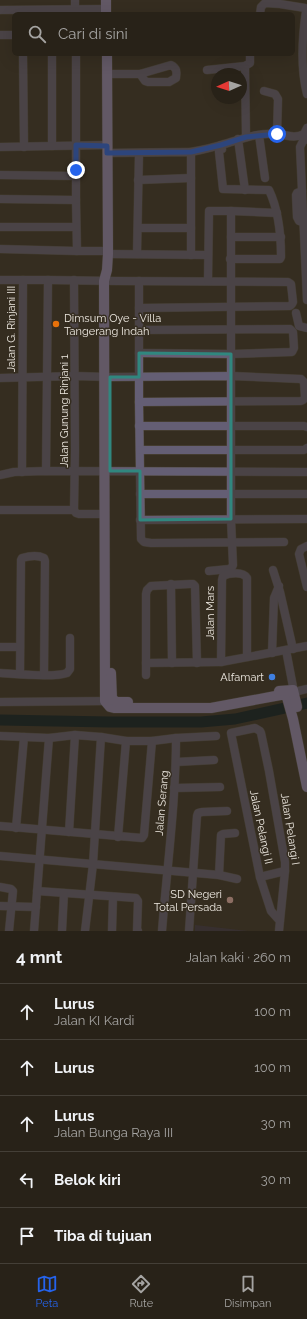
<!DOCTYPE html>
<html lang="id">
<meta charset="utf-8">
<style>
:root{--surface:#282218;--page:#342f25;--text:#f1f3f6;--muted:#a5a4a2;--line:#443f37;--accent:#2563eb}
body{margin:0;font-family:Raleway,sans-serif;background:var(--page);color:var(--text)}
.compass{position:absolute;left:211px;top:68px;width:36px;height:36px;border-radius:50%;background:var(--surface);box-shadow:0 4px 16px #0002;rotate:267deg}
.stop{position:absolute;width:12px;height:12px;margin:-9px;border:3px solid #2563eb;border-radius:50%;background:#fff}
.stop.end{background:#2563eb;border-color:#fff;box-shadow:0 1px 4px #0008}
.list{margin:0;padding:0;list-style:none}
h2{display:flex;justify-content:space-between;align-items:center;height:52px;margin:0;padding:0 16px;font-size:17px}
h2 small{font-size:13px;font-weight:400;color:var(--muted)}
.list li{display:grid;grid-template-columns:26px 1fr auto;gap:12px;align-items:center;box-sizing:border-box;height:56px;padding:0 16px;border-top:1px solid var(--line)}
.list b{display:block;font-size:15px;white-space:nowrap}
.list p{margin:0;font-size:13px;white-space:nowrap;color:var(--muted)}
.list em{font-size:13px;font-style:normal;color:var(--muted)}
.icon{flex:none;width:22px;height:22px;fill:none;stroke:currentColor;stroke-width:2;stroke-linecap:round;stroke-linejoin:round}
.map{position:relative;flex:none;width:307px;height:931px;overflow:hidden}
.search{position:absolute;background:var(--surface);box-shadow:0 4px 16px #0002;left:12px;right:12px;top:12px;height:44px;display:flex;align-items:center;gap:10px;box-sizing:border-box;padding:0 14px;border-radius:6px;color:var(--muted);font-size:15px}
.sheet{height:332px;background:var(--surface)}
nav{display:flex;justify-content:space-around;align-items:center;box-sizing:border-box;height:56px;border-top:1px solid var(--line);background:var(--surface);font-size:11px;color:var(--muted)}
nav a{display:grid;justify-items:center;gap:2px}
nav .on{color:var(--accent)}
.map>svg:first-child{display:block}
</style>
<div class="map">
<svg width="307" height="931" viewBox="0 0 307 931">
<rect width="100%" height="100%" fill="#352d20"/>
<!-- medical -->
<path fill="#3b3241" d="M195,925L248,931H195Z"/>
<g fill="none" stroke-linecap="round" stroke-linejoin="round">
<!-- river -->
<path stroke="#02161c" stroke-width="11" d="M0,720L110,722H201L235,719L307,703"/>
<!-- minor casing -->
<g stroke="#524b3f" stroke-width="9">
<g id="minor">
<path d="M75,9V0"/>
<path d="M0,10L106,9"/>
<path d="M260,14L261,7L265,3L280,4L305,8L306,11C302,38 300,67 307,94"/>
<path d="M0,35H14"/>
<path d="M23,54L24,147"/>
<path d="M52,54V146"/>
<path d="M76,54V200L77,251"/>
<path d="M245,66L246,137"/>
<path d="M207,70L245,66L250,63V54"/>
<path d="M107,74H140L171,65C177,68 177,72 176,78L169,82H148L145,81L140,74"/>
<path d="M264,91L275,94L278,99L277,134"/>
<path d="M259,135L265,178"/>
<path d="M238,139L245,190"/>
<path d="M221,145L222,149L219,150V152L223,189L269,190C279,211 281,235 281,257L280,259H230"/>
<path d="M0,147L107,145"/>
<path d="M191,152C201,150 211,148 221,145C240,140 257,132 277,134C287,135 294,139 304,134L307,128"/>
<path d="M107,153L191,152V255"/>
<path d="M0,175L76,176"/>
<path d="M138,180L191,178"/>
<path d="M302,191L297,193L296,195L297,217L299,221L303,222"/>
<path d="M0,199L76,200"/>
<path d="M0,227H76"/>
<path d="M138,228H191"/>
<path d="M231,237H281"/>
<path d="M0,249L77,251H108"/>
<path d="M108,254L208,255"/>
<path d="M137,254L139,153"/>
<path d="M0,280H48L116,281L288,282L291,284L293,302L292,304L290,306L139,308"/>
<path d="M74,280L75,451L74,510L76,513L79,514H105"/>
<path d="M139,281V402L141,539L144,542L151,543L284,542"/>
<path d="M208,281L209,211H231L277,213"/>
<path d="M307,300L300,147L303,141L307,139"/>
<path d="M296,313L299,326L307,328"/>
<path d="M139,353L231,354L292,352L294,348L293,332L290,329L139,330"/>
<path d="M0,378L74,376L110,377L232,376L301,379L304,382L305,398L303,400L301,401L139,402"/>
<path d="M139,426H304L307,427"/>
<path d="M140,450H304L307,448"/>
<path d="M46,471L48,280"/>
<path d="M22,472L23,280"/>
<path d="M0,475L14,472L46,471L307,472"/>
<path d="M140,494H307"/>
<path d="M0,510H74"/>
<path d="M140,520L307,519"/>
<path d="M307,546L301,549L299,554L307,587"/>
<path d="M273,570L280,592L293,649"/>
<path d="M209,571L229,569L232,567L233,565L231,519V211"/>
<path d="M171,584L172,663"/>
<path d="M0,647H20"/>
<path d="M286,650L294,692"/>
<path d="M272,653L274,598L279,586"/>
<path d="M221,662L222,580L223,576C229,573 243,571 247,578V657"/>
<path d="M146,663L221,662L307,646"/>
<path d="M0,673C15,674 54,678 67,673L70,669V638"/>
<path d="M20,674L21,560L22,558C29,556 38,555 44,558L45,561L44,675"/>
<path d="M146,675V594L147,590L151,586L190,584H193L195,586L197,663"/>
<path d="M290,693L307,689"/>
<path d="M0,702L111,701"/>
<path d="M0,736L49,738L75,735L101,737L126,741H152L176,738L216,736"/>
<path d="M176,762L214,760"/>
<path d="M174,788L220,787"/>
<path d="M0,826L142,838L144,835L152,741"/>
<path d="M16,828L24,737"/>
<path d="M69,832L75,735"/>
<path d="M118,837L126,741"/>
<path d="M0,856L219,875L237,879"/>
<path d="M219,875L221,835L223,834L235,833"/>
<path d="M260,877L285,871"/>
<path d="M0,887L11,889L13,891L9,931"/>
<path d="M37,891L136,898L138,901L137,931H138"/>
<path d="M0,906L36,907"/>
<path d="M34,931L49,738"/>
<path d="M62,931L64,893"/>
<path d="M85,931L93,864L101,737"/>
<path d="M112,931L113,897"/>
<path d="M162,931C167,867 176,802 176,738"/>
<path d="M189,931L197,816L198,813L202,812L227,811"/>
<path d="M279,931L285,871V862L269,771L261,733L260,731L255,728L231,733L260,877L271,911L280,921"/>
</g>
</g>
<!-- major casing -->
<g stroke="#524b3f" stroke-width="11">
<g id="major">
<path d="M106,14V0"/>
<path d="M107,54L108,254L107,270L104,281L105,701L110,707L114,708H211L286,694L293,719L307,787"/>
<path d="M111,673L112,699L117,702H128"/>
<path d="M279,691L293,690L297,707"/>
</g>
</g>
<!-- minor -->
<use href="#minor" stroke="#645e74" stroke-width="8"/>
<!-- major -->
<use href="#major" stroke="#998db9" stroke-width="10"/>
</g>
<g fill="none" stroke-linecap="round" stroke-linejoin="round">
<!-- route -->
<path stroke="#2563eb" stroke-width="5" d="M76,170V145L107,146V153L191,152L221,145L246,137L277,134"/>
</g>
<!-- marked area -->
<path d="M0 0H307V931H0ZM139,353L231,354V519L140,520V471H110V377H139Z" fill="#352d20" fill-opacity=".55" fill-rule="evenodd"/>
<path fill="none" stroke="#30877f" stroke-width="3" stroke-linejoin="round" d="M139,353L231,354V519L140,520V471H110V377H139Z"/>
<!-- markers -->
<circle fill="#e8710a" stroke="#352d20" stroke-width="1.5" cx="56" cy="324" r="4"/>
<circle fill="#3f7fe0" stroke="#352d20" stroke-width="1.5" cx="272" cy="677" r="4"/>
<circle fill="#8d6e63" stroke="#352d20" stroke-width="1.5" cx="230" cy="900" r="4"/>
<g text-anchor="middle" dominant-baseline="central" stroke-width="3" stroke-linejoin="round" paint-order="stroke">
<!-- poi labels -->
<g font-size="11" fill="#ede8e0" stroke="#352d20" text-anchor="end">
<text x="64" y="318" text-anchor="start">Dimsum Oye - Villa<tspan x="64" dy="13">Tangerang Indah</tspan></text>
<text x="264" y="677">Alfamart</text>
<text x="222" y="894">SD Negeri<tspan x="222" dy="13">Total Persada</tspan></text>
</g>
<!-- street labels -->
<g font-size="11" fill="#ede8e0" stroke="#352d20">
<text transform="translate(11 329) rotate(-90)">Jalan G. Rinjani III</text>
<text transform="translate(64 411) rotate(-90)">Jalan Gunung Rinjani 1</text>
<text transform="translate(210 613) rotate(-90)">Jalan Mars</text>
<text transform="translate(162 803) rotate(-85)">Jalan Serang</text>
<text transform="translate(261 827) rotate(78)">Jalan Pelangi II</text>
<text transform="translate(290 829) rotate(81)">Jalan Pelangi I</text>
</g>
</g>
</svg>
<svg class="compass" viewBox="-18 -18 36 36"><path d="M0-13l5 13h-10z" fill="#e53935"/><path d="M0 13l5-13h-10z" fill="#a5a4a2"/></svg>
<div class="stop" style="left:277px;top:134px"></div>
<div class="stop end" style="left:76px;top:170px"></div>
<div class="search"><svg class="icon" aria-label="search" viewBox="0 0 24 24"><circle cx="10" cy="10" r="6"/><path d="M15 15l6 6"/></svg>Cari di sini</div>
</div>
<section class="sheet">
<h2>4 mnt<small>Jalan kaki · 260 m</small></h2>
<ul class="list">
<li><svg class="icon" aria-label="ahead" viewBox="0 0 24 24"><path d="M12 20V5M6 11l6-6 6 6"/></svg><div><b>Lurus</b><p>Jalan KI Kardi</p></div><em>100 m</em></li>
<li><svg class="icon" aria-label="ahead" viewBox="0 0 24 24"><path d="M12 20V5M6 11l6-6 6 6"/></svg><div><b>Lurus</b></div><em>100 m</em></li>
<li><svg class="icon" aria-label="ahead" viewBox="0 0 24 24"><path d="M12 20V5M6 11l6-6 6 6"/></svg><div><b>Lurus</b><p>Jalan Bunga Raya III</p></div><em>30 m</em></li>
<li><svg class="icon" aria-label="left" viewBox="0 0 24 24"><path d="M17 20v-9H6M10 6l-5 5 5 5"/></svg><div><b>Belok kiri</b></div><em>30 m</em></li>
<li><svg class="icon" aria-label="arrive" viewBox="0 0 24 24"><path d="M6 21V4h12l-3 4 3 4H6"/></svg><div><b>Tiba di tujuan</b></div></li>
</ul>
</section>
<nav>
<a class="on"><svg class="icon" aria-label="map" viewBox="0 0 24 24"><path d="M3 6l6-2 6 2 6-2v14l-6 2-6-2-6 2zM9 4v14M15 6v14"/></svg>Peta</a>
<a><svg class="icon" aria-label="directions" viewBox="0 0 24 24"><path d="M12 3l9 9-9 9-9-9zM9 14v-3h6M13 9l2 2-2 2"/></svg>Rute</a>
<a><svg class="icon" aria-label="saved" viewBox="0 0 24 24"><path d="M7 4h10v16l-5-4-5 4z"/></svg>Disimpan</a>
</nav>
